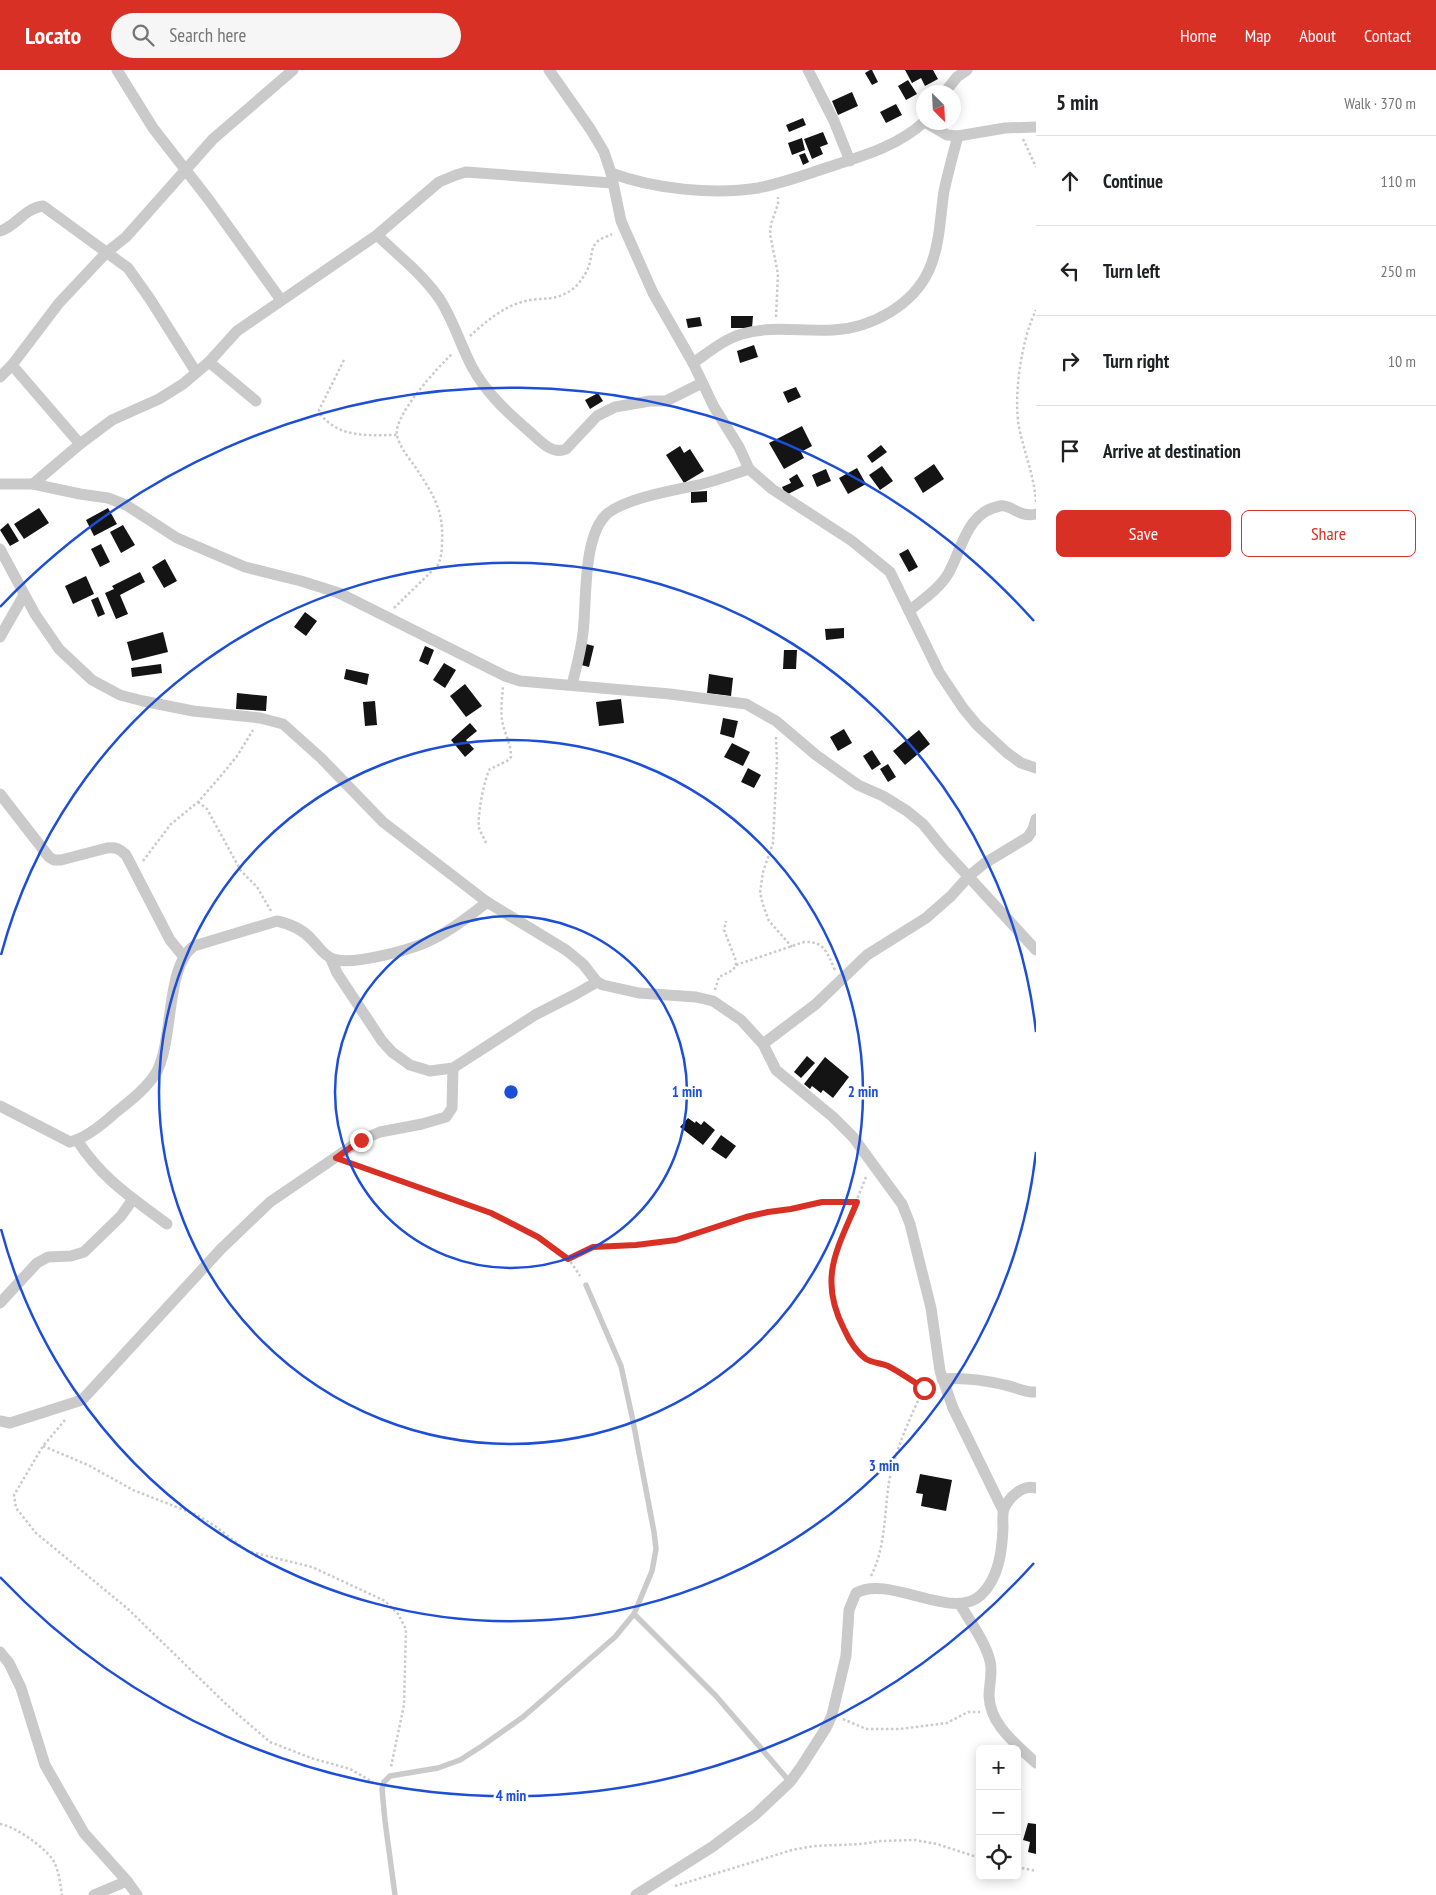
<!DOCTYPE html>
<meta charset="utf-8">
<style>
:root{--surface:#fff;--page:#f6f6f6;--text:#202124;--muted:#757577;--line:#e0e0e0;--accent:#d93025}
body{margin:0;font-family:"PT Sans Narrow",sans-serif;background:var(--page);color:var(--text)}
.controls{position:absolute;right:15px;bottom:15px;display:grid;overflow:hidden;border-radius:8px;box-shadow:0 2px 12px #0003}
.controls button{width:45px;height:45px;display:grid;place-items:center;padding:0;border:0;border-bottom:1px solid var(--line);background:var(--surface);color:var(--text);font:25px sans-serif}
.compass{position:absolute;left:916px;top:15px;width:45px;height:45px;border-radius:50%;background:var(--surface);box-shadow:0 2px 12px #0003;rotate:156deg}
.stop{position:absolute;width:15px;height:15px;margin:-11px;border:4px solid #d93025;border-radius:50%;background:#fff}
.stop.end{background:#d93025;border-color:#fff;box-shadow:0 1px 5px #0008}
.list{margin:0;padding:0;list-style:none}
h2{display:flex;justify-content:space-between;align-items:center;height:65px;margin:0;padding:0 20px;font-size:21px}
h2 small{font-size:16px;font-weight:400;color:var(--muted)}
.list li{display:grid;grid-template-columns:32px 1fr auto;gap:15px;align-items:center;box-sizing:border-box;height:90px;padding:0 20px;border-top:1px solid var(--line)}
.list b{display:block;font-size:19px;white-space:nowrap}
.list em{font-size:16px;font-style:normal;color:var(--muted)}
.actions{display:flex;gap:10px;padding:15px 20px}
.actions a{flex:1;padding:11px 0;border:1px solid var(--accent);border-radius:8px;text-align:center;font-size:18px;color:var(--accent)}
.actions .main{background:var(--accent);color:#fff}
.icon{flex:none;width:28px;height:28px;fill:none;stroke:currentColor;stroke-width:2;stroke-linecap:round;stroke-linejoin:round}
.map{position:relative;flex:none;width:1036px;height:1825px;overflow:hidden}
header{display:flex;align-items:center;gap:30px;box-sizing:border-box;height:70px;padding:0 25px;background:var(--accent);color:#fff}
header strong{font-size:24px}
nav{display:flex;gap:28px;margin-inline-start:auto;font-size:18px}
.search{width:350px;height:45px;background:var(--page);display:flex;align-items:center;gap:12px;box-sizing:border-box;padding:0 18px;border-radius:28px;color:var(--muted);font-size:19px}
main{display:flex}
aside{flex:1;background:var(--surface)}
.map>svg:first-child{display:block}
</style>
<header>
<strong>Locato</strong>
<div class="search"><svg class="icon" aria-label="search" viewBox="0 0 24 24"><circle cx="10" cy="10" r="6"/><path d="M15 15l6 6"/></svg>Search here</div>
<nav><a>Home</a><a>Map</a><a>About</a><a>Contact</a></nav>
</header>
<main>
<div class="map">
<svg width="1036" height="1825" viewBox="0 0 1036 1825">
<rect width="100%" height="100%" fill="#fff"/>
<!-- building -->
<g fill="#141414">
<path d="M870,0H872L878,12L872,15L865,3Z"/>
<path d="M905,0H933L938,9L925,16L921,8L912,13Z"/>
<path d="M908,10L917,24L906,30L898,16Z"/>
<path d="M852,22L858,36L838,45L832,31Z"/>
<path d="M896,34L902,45L886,53L880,42Z"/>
<path d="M803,48L806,55L789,62L786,55Z"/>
<path d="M823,62L828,74L820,77L823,84L812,89L804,69Z"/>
<path d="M802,68L805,80L792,85L788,73Z"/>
<path d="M805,83L809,92L803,95L799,85Z"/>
<path d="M731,246H753L752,258H731Z"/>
<path d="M700,247L702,256L688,258L686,249Z"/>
<path d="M754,275L758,287L740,293L737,281Z"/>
<path d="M796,317L801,327L788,333L783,322Z"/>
<path d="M598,323L603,331L590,339L585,330Z"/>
<path d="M802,356L812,376L801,382L804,388L784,399L769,373Z"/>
<path d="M881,375L887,382L872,393L867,386Z"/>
<path d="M680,376L684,383L690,379L704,401L684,413L666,385Z"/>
<path d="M934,394L944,409L923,423L914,408Z"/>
<path d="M882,396L893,411L880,420L869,405Z"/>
<path d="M857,398L866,414L848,424L839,408Z"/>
<path d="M826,399L831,411L817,417L812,405Z"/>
<path d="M797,404L804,416L786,425L782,417L791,413L789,409Z"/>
<path d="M707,421V432L691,433V422Z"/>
<path d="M39,438L49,453L24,469L14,454Z"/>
<path d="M108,438L117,454L94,466L86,450Z"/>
<path d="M8,453L19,471L10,476L0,460Z"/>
<path d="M123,455L135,475L121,483L110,462Z"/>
<path d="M101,474L110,492L100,497L91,479Z"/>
<path d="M908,479L918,497L909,502L899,484Z"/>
<path d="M165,489L177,511L164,518L152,497Z"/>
<path d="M140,502L145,512L120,525L128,544L116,549L105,523L114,519L112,516Z"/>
<path d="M86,506L94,524L73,534L65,516Z"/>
<path d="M98,527L105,544L98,547L91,530Z"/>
<path d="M305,542L317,551L306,566L294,557Z"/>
<path d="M844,558V568L826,570L825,559Z"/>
<path d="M163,562L168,582L132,591L127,572Z"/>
<path d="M586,574L594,576L589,597L581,595Z"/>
<path d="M425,576L434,580L428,595L419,591Z"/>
<path d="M784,580H797L796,599H783Z"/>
<path d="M444,593L456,600L445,618L433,610Z"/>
<path d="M161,594L162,603L132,607L131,598Z"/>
<path d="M346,599L369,604L367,615L344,609Z"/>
<path d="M709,604L733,608L731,626L707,623Z"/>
<path d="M465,614L482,636L466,647L450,626Z"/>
<path d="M237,623L267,626L266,641L236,639Z"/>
<path d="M621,629L624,653L599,656L596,632Z"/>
<path d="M375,631L377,655L365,656L363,632Z"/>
<path d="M723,648L738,651L734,668L720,664Z"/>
<path d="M470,653L477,661L466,670L474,679L465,687L451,670Z"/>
<path d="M844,659L852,673L838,681L830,667Z"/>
<path d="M919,660L930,674L905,695L893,681Z"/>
<path d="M732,673L750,682L743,696L724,687Z"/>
<path d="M872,680L881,694L872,700L863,686Z"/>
<path d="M888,694L896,707L888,712L880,699Z"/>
<path d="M748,698L761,705L754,718L741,712Z"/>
<path d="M807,986L815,993L801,1008L794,1002Z"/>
<path d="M825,987L849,1007L833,1028L823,1020L821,1023L812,1016L810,1019L804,1014Z"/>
<path d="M688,1048L695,1053L696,1051L701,1055L704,1051L715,1060L703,1075L680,1057Z"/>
<path d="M721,1065L736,1076L726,1089L711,1079Z"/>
<path d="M920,1404L952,1410L946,1441L921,1436L923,1424L916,1423Z"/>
<path d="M1028,1753L1036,1754V1784L1028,1782L1030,1772L1023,1770Z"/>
</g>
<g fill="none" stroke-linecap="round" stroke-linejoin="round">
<!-- path -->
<g stroke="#cacaca" stroke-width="2.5" stroke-dasharray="2.5 2.5" stroke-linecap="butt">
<path d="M1023,69L1036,97"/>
<path d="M776,247L778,204L770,164L771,154L778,134V127"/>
<path d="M470,266C484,253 503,237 522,232C541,226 555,233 574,218C581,212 588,201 590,192C592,184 591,177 598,171C602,168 608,166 612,164"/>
<path d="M344,290L319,340C320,346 324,348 328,352C347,368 373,365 397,365"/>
<path d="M1036,432C1034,405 1024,382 1019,357C1013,325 1022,268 1036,240"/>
<path d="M394,538L438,495C441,488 442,481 442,473C444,438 432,423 414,395C408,387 399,376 397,365C393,346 438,297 452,284"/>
<path d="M776,667L777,689L773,773L763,802L760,823L764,838L769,851L792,877"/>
<path d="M198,732L207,739L241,801L257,817L271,841"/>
<path d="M486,773C484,768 481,763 479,758C477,748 484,708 490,699L507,691L511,687C511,675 506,666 503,655C500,643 502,629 503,617"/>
<path d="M143,791L171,754L198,732L220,707L237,686L253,660"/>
<path d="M736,895L804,872C825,871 827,883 835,900"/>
<path d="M715,920L719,907L733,900L736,895L735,888L724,860L726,851"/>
<path d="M349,1092C416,1118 514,1140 567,1188C572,1193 576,1200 580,1206"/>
<path d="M866,1107L835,1184L831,1202L830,1217L837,1245L849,1269L858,1282L867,1290L888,1296L924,1318"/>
<path d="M568,1189L593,1177L636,1175L676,1170L746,1147L767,1142L791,1139L821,1132H857"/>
<path d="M65,1350L43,1376L14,1425L16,1438L36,1463L128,1539L227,1635L270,1672L311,1688L350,1699L373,1712"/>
<path d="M43,1376L88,1395L133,1420L197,1445L215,1456L247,1481L312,1497L385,1531L398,1544L406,1559L404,1635L391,1697"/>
<path d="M871,1506C886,1476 884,1444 889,1412C896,1376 913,1342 928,1309"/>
<path d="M843,1649L866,1659H900L947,1653L968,1642H980"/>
<path d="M0,1754C15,1756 44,1777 53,1790C59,1800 60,1813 62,1825"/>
<path d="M1017,1797L1036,1801"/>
<path d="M675,1816L792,1780L814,1776L862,1774L880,1771L915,1770L937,1774L980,1788"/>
</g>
<!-- lane -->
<g stroke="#cacaca" stroke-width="5.5">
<path d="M634,1544L716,1626L790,1712"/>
<path d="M395,1825L385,1751L382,1719L384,1712L390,1706L438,1698L460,1690L482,1676L523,1647L615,1567L634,1544L652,1501L656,1479L654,1462L633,1351L621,1296L586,1215"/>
</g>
<!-- street -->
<g stroke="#cacaca" stroke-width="11">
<path d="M117,0L153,58L209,130L281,230"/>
<path d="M549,0L591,60L604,82L611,103L621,151L653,223L693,293L714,337L739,377L749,399L772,419L852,471L890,502L939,602L963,638L977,655L1006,682L1021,693L1036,698"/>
<path d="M808,0L834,51L850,91"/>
<path d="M945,22L957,7L967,0"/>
<path d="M925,52L947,65L958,66L1005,58L1036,57"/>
<path d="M611,103C654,119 713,125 758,118C784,113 810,103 835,95C866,85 899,75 924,52"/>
<path d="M0,161C17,156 23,139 43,136L128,198L150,229L196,302"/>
<path d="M377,165C398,185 422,204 439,228C453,249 460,274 472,297C486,323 508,343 530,362C540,371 552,385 566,379L597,346L615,337L650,331H666L702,313"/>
<path d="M209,292L256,331"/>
<path d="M693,293C708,283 724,269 742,264C771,255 804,262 833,260C872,258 913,235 929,200C940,175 940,148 944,121C948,103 953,84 958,66"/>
<path d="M12,295L80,374"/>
<path d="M0,307L12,295L59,233L107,182L126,167L213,69L293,0"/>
<path d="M0,414H33L80,424L108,428L126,435L177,468L245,497L301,511L339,523L505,606L520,611L670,624L746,634L776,651L816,685L858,715L883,726L907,741L923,754L944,780L1036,880"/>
<path d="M33,414L80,374L112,350L159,329L183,314L209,292L237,261L377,165L439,112L456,105L466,102L612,113"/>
<path d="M0,479L35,544L59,579L92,610L120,625L143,631L193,641L260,648L283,654L321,688L383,752L487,832L566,880L583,894L597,912L603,915L639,923L696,927L713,931L741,950L763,974L776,1000L833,1047L853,1067L902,1134L910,1154L931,1238L940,1301L953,1338L1003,1440"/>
<path d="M909,541C922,530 939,519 948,504C962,480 966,442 1000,436C1012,434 1018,448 1036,444"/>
<path d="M0,567L24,525"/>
<path d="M572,615C576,598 581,581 583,563C587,531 582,465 608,443C629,427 676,420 702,414C718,410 734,404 749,399"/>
<path d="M0,724L49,787L54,790H61L107,778C116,777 120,779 126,785L170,870L184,887"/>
<path d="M331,889L337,903L382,971L392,982L410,995L430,1001L453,998L535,945L576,924L597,912"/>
<path d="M763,974L816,934L867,885L926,848L951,826L969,806L985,793L1028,767L1033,759L1036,749"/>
<path d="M0,1036L70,1072C86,1068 103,1054 115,1043C130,1031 146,1019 156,1003C174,972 165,896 194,876L277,851C291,854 304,860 313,871C319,877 324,886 333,889C352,896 415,879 433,869C453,859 470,846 487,832"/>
<path d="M77,1070C102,1109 131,1127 167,1154"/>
<path d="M0,1233L37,1193L48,1187L71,1186L84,1182L121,1146L133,1129"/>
<path d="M942,1309C964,1307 984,1310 1005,1315C1016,1317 1025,1323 1036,1322"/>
<path d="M0,1351L10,1353L82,1330L221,1179L270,1132L361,1070L380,1062L422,1054L446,1047L452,1038L453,998"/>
<path d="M960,1534C970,1552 985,1571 990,1591C993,1602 989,1615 989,1626C990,1655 1016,1674 1036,1693"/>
<path d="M0,1582L9,1593L21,1618L45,1695L84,1763L127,1811L137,1825"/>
<path d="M94,1825L127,1811"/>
<path d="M636,1825L712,1777L755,1745L790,1712L801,1697L826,1658L832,1645L846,1586L849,1540L856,1523C889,1504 953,1552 981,1525C999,1508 1002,1481 1003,1458C1003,1452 1002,1444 1004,1439C1009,1427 1023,1414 1036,1418"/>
</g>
</g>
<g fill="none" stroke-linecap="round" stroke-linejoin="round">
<!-- route -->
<path stroke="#d93025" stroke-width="6" d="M361,1070L336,1088L491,1143L538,1167L568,1189L593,1177L636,1175L676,1170L746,1147L768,1142L791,1139L822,1132H857C837,1180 818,1208 844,1259C849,1270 856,1282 866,1289C873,1293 881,1293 888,1296C900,1302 912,1311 924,1318"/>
</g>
<!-- distance rings -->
<g fill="none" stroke="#1d4ed8" stroke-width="2.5">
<circle cx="511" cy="1022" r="176"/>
<circle cx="511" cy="1022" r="352"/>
<path d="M1036 1082A528 528 0 0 1 1 1159M1 885A528 528 0 0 1 1036 962"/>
<path d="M1034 1493A704 704 0 0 1 0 1507M0 537A704 704 0 0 1 1034 551"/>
</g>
<circle cx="511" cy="1022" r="8" fill="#1d4ed8" stroke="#fff" stroke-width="2.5"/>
<g font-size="15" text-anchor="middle" font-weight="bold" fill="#1d4ed8" stroke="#fff" stroke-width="5" stroke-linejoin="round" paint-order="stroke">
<text x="687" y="1027">1 min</text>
<text x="863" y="1027">2 min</text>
<text x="884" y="1401">3 min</text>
<text x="511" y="1731">4 min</text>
</g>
</svg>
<div class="controls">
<button>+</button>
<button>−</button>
<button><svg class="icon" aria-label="locate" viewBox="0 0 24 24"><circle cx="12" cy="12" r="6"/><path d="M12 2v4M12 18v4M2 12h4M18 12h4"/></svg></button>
</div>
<svg class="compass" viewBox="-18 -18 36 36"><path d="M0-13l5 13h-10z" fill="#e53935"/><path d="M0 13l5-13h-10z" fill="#757577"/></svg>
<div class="stop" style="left:924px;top:1318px"></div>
<div class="stop end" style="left:361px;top:1070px"></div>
</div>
<aside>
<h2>5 min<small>Walk · 370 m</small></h2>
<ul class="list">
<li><svg class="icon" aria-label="ahead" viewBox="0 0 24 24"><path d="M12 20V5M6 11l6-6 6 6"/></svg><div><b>Continue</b></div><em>110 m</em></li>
<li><svg class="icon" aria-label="left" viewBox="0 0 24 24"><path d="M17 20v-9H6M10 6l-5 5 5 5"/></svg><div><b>Turn left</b></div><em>250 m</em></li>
<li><svg class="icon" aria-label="right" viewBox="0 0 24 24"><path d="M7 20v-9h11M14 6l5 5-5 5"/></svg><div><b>Turn right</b></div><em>10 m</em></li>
<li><svg class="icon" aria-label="arrive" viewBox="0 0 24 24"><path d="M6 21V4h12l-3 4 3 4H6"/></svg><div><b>Arrive at destination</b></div></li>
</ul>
<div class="actions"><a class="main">Save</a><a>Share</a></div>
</aside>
</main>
